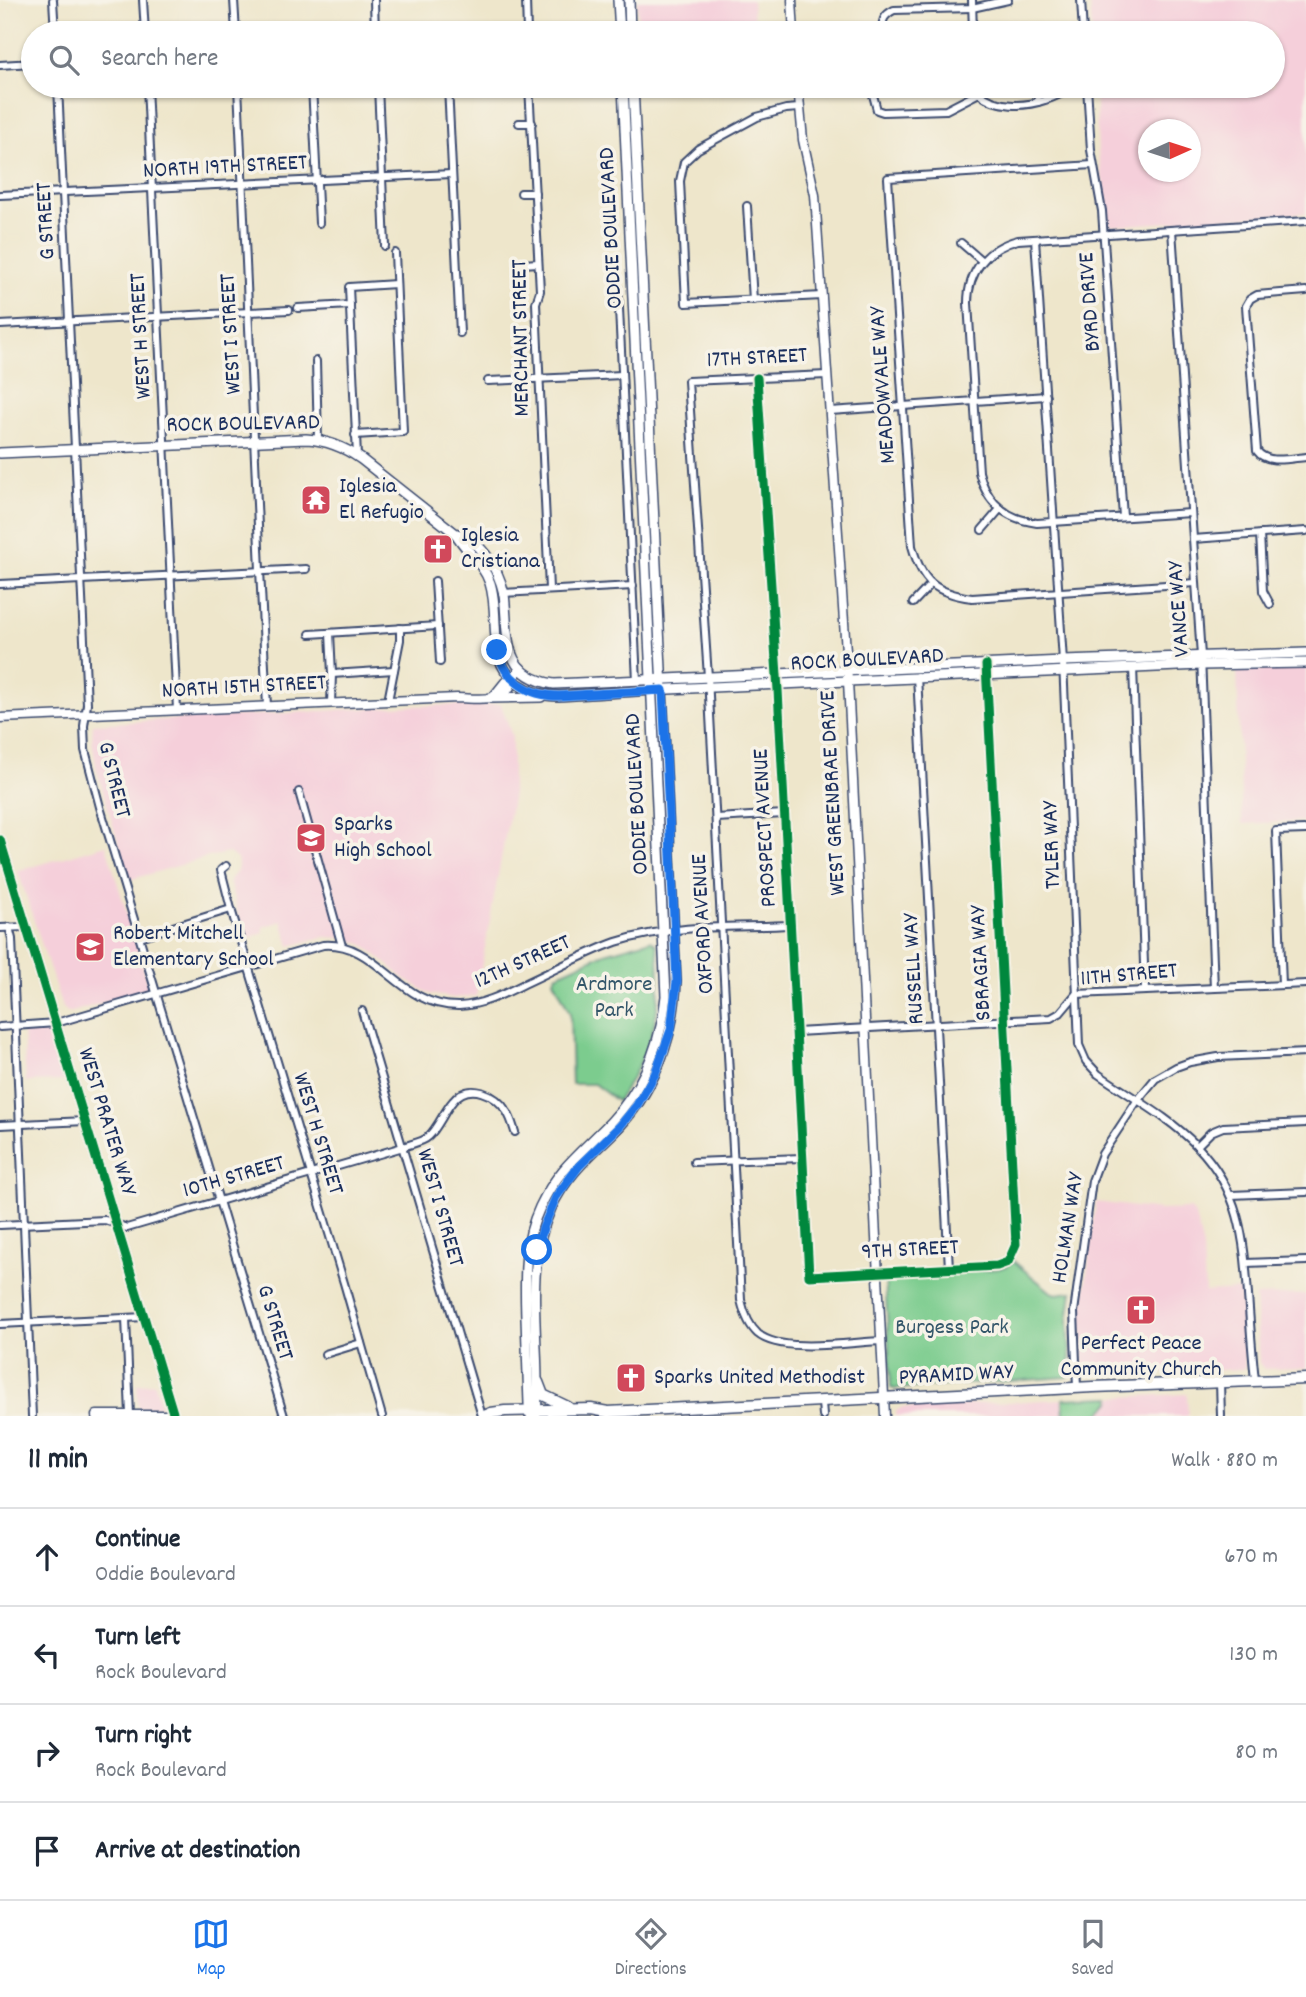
<!DOCTYPE html>
<meta charset="utf-8">
<style>
:root{--surface:#fff;--page:#f6f6f7;--text:#1f2937;--muted:#747a83;--line:#e0e1e3;--accent:#1a73e8}
body{margin:0;font-family:Dekko,sans-serif;background:var(--page);color:var(--text)}
.compass{position:absolute;left:1138px;top:119px;width:63px;height:63px;border-radius:50%;background:var(--surface);box-shadow:0 2px 5px #0004;rotate:87deg}
.stop{position:absolute;width:21px;height:21px;margin:-16px;border:5px solid #1a73e8;border-radius:50%;background:#fff}
.stop.end{background:#1a73e8;border-color:#fff;box-shadow:0 2px 7px #0008}
.list{margin:0;padding:0;list-style:none}
h2{display:flex;justify-content:space-between;align-items:center;height:91px;margin:0;padding:0 28px;font-size:30px}
h2 small{font-size:23px;font-weight:400;color:var(--muted)}
.list li{display:grid;grid-template-columns:46px 1fr auto;gap:21px;align-items:center;box-sizing:border-box;height:98px;padding:0 28px;border-top:2px solid var(--line)}
.list b{display:block;font-size:26px;white-space:nowrap}
.list p{margin:0;font-size:23px;white-space:nowrap;color:var(--muted)}
.list em{font-size:23px;font-style:normal;color:var(--muted)}
.icon{flex:none;width:38px;height:38px;fill:none;stroke:currentColor;stroke-width:2;stroke-linecap:round;stroke-linejoin:round}
.map{position:relative;flex:none;width:1306px;height:1416px;overflow:hidden}
.search{position:absolute;background:var(--surface);box-shadow:0 2px 5px #0004;left:21px;right:21px;top:21px;height:77px;display:flex;align-items:center;gap:18px;box-sizing:border-box;padding:0 24px;border-radius:38px;color:var(--muted);font-size:26px}
.sheet{height:483px;background:var(--surface)}
nav{display:flex;justify-content:space-around;align-items:center;box-sizing:border-box;height:98px;border-top:2px solid var(--line);background:var(--surface);font-size:19px;color:var(--muted)}
nav a{display:grid;justify-items:center;gap:4px}
nav .on{color:var(--accent)}
.map>svg:first-child{display:block}
</style>
<div class="map">
<svg width="1306" height="1416" viewBox="0 0 1306 1416">
<rect width="100%" height="100%" fill="#f7f3e8"/>
<filter id="ink" filterUnits="userSpaceOnUse"><feTurbulence type="fractalNoise" baseFrequency=".0143" numOctaves="2"/><feDisplacementMap in="SourceGraphic" scale="14" xChannelSelector="R" yChannelSelector="G"/><feConvolveMatrix kernelMatrix="1 2 1 2 8 2 1 2 1" color-interpolation-filters="sRGB"/></filter>
<filter id="wash" filterUnits="userSpaceOnUse"><feTurbulence type="fractalNoise" baseFrequency=".00686" numOctaves="4" result="noise"/><feDisplacementMap in="SourceGraphic" scale="28" xChannelSelector="R" yChannelSelector="G"/><feGaussianBlur stdDeviation="1.57" result="paint"/><feColorMatrix in="noise" values="0 0 0 0 0 0 0 0 0 0 0 0 0 0 0 0 0 1.4 0 .05"/><feComposite in="paint" operator="in"/></filter>
<g filter="url(#wash)">
<rect width="100%" height="100%" fill="#eee6cb"/>
<!-- built -->
<g fill="#f5cfda" fill-rule="evenodd">
<path d="M637,0H752L755,33H639Z"/>
<path d="M1090,0H1306V213L1110,226L1098,153L1095,86H1273V33H1092ZM1148,130H1190V172H1148Z"/>
<path d="M1306,668V821L1242,824L1237,670Z"/>
<path d="M501,704L512,736V799L476,996L454,998L430,994L405,979L364,945L345,938L324,937L290,946L282,921L263,927L264,933L245,939L229,881L237,871L238,865L237,859L229,853L212,856L129,880L96,767L92,739L93,724L408,706Z"/>
<path d="M106,845L149,987L148,989L69,1013L62,1007L18,871Z"/>
<path d="M23,1031L48,1032L64,1081L26,1082Z"/>
<path d="M1096,1202L1160,1210L1191,1209L1195,1215L1203,1247L1205,1292L1241,1290L1245,1366L1243,1369L1086,1376L1084,1371L1081,1321Z"/>
<path d="M1306,1294V1368L1264,1369L1259,1363L1255,1296Z"/>
<path d="M155,1383L161,1407L138,1409L137,1384Z"/>
<path d="M1187,1394L1188,1416H1098L1111,1402L1112,1397Z"/>
<path d="M1063,1399L1064,1416H896V1411L901,1408Z"/>
</g>
<!-- green -->
<g fill="#7bcc8e" stroke="#4b7e76" stroke-width="2">
<path d="M651,940L657,945C664,1008 654,1049 617,1101L594,1084H572L570,1013L554,980L556,975L605,953Z"/>
<path d="M1013,1261L1051,1292L1057,1294L1072,1292L1068,1322L1071,1370L1068,1377L894,1389L891,1388L885,1277L888,1274L997,1269L1007,1266Z"/>
<path d="M1112,1397L1111,1402L1098,1416H1064L1063,1399Z"/>
</g>
</g>
<g filter="url(#ink)">
<g fill="none" stroke-linecap="round" stroke-linejoin="round">
<!-- minor casing -->
<g stroke="#3b4a6e" stroke-width="10">
<g id="minor">
<path d="M53,0L55,33"/>
<path d="M143,0L145,33"/>
<path d="M234,0L236,33"/>
<path d="M374,0L375,33"/>
<path d="M526,0L527,33"/>
<path d="M972,0L973,33"/>
<path d="M1081,0L1083,33"/>
<path d="M881,33C883,21 882,16 894,10L972,8L1008,0"/>
<path d="M0,65L33,63"/>
<path d="M58,86L87,704L84,726L85,750L100,807L284,1416"/>
<path d="M147,86L177,710"/>
<path d="M238,86L260,570L267,706"/>
<path d="M312,86L319,223"/>
<path d="M378,86L385,246"/>
<path d="M448,86L460,333"/>
<path d="M529,86L540,291L536,303L549,589"/>
<path d="M874,86L873,95L877,110L883,112L946,110L979,93"/>
<path d="M979,86V93C996,108 1025,107 1045,100C1059,96 1069,88 1083,86"/>
<path d="M1037,86L1038,102"/>
<path d="M1051,86L1052,97"/>
<path d="M1087,86L1091,150L1102,211L1123,517"/>
<path d="M799,108L786,109L757,117L698,149L684,162L680,181L686,303L822,296"/>
<path d="M519,123H532"/>
<path d="M1093,165L888,178L912,546C922,582 935,593 972,598L1196,583"/>
<path d="M521,193H535"/>
<path d="M0,195L452,174"/>
<path d="M747,206L753,300"/>
<path d="M1172,230L1201,656L1214,988"/>
<path d="M1035,239L1063,661L1079,1045L1086,1061L1098,1074C1131,1097 1169,1117 1197,1146C1240,1191 1244,1237 1248,1295C1250,1323 1252,1352 1255,1380"/>
<path d="M961,243L982,261"/>
<path d="M523,264L538,263"/>
<path d="M618,288L637,681"/>
<path d="M1306,291L1257,295L1250,299L1246,306L1257,451C1267,465 1291,458 1306,457"/>
<path d="M298,308L350,305"/>
<path d="M0,325L289,310"/>
<path d="M316,361L318,440"/>
<path d="M827,375L688,381L708,677L741,1300C744,1313 748,1325 758,1334C782,1354 851,1342 882,1341"/>
<path d="M757,378L778,690L809,1276L997,1266L1008,1262L1016,1244L987,673"/>
<path d="M488,381L622,375"/>
<path d="M830,411L1046,396"/>
<path d="M355,435L403,432L395,253"/>
<path d="M357,456L349,287L396,284"/>
<path d="M1191,513L1037,523C1006,519 986,502 979,472L968,303C968,271 987,248 1018,240L1306,221"/>
<path d="M982,530L1000,509"/>
<path d="M1260,534L1263,591L1270,604"/>
<path d="M1193,539L1306,531"/>
<path d="M435,581L440,662"/>
<path d="M0,584L306,569"/>
<path d="M502,593L633,586"/>
<path d="M913,603L931,584"/>
<path d="M330,633L332,674L331,704"/>
<path d="M310,634L438,626"/>
<path d="M1133,667L1145,991"/>
<path d="M332,674L394,670"/>
<path d="M917,676L949,1268"/>
<path d="M388,701L400,640V628"/>
<path d="M299,792L342,946"/>
<path d="M716,818L784,814"/>
<path d="M226,866L221,870L231,909L344,1283L382,1416"/>
<path d="M9,927L12,939L32,1416"/>
<path d="M0,928L27,927"/>
<path d="M140,937L231,909"/>
<path d="M1282,985L1276,831L1306,830"/>
<path d="M362,1011L482,1416"/>
<path d="M0,1027L56,1023L323,945C379,941 397,1007 459,1006C483,1005 504,994 524,984C555,970 585,953 616,942C672,924 732,928 790,925"/>
<path d="M796,1032L1051,1018L1060,1013L1076,994L1306,984"/>
<path d="M0,1125L86,1121"/>
<path d="M1197,1146L1211,1132L1223,1127L1306,1123"/>
<path d="M694,1162L802,1158"/>
<path d="M1231,1195L1306,1192"/>
<path d="M0,1225L105,1220L127,1228L403,1147C410,1144 423,1142 428,1137C438,1128 444,1111 453,1101C469,1081 496,1094 507,1112C511,1118 513,1126 515,1132"/>
<path d="M1246,1263L1306,1261"/>
<path d="M126,1318L130,1415"/>
<path d="M0,1324L145,1317"/>
<path d="M325,1354L361,1343"/>
<path d="M1220,1382L1221,1416"/>
<path d="M1077,1388L1074,1312L1092,1181L1102,1154L1137,1101L1155,1079L1176,1067L1190,1062L1218,1057L1306,1053"/>
<path d="M822,1402L823,1416"/>
</g>
</g>
<!-- tertiary casing -->
<g stroke="#3b4a6e" stroke-width="11">
<g id="tertiary">
<path d="M792,0L794,33"/>
<path d="M798,86L803,140L815,195L848,681L885,1416"/>
<path d="M493,697L505,682L512,679L521,668"/>
<path d="M0,718L457,698C475,698 510,705 512,679"/>
</g>
</g>
<!-- secondary casing -->
<g stroke="#3b4a6e" stroke-width="12">
<g id="secondary">
<path d="M618,0L620,33"/>
<path d="M629,0L630,33"/>
<path d="M0,453L306,439C326,440 344,447 361,459L456,534C467,552 483,563 490,583C501,617 485,660 518,684C531,693 544,696 559,696L669,689L1201,665L1306,663"/>
<path d="M456,534C470,536 477,544 486,555C495,567 501,580 504,594C509,634 500,676 554,684L1063,661L1306,653"/>
<path d="M490,698L541,697"/>
<path d="M0,840L174,1416"/>
<path d="M536,1414C542,1346 521,1273 551,1208C565,1177 588,1157 612,1134C654,1093 674,1039 676,981L633,86"/>
<path d="M531,1416L529,1404C528,1375 527,1347 526,1318C525,1280 523,1243 540,1207C559,1167 582,1152 611,1122C644,1087 661,1043 666,996L623,86"/>
</g>
</g>
<!-- primary casing -->
<g stroke="#3b4a6e" stroke-width="13">
<g id="primary">
<path d="M538,1382L543,1395L568,1407"/>
<path d="M97,1416H168"/>
<path d="M484,1416L491,1413L505,1411L591,1409L608,1412L1093,1387L1306,1379"/>
</g>
</g>
<!-- minor -->
<use href="#minor" stroke="#fff" stroke-width="6"/>
<!-- tertiary -->
<use href="#tertiary" stroke="#fff" stroke-width="8"/>
<!-- secondary -->
<use href="#secondary" stroke="#fff" stroke-width="9"/>
<!-- primary -->
<use href="#primary" stroke="#fff" stroke-width="10"/>
<!-- cycleway casing -->
<g stroke="#f7f3e8" stroke-width="13">
<g id="cycleway">
<path d="M757,378L778,690L809,1276L997,1266L1008,1262L1016,1244L986,665"/>
<path d="M0,840L174,1416"/>
</g>
</g>
<!-- cycleway -->
<use href="#cycleway" stroke="#00873e" stroke-width="9"/>
</g>
</g>
<g fill="none" stroke-linecap="round" stroke-linejoin="round" filter="url(#ink)">
<!-- route -->
<path stroke="#1a73e8" stroke-width="9" d="M497,650C505,680 528,696 559,696L663,690L677,981L671,1030L655,1074L637,1105L620,1126L579,1166L556,1197L543,1228L537,1250"/>
</g>
<!-- icons -->
<defs>
<g id="temple-square" transform="scale(1.575)"><rect x="-9" y="-9" width="18" height="18" rx="4" fill="#d1495b" stroke="#f7f3e8"/><path d="M0-6L5-2H3V0L6.5 2.5H4V6H1.5V3h-3V6H-4V2.5H-6.5L-3 0V-2H-5Z" fill="#fff"/></g>
<g id="church-square" transform="scale(1.575)"><rect x="-9" y="-9" width="18" height="18" rx="4" fill="#d1495b" stroke="#f7f3e8"/><path d="M-1.2-6h2.4v3.5h3.3v2.4h-3.3V6h-2.4V-.1h-3.3v-2.4h3.3Z" fill="#fff"/></g>
<g id="school-square" transform="scale(1.575)"><rect x="-9" y="-9" width="18" height="18" rx="4" fill="#d1495b" stroke="#f7f3e8"/><path d="M0-5L7-2L0 1L-7-2ZM-4 1L0 2.5L4 1V4Q0 6-4 4Z" fill="#fff"/></g>
</defs>
<g fill-rule="evenodd">
<use href="#temple-square" x="316" y="500"/>
<use href="#church-square" x="438" y="549"/>
<use href="#school-square" x="311" y="838"/>
<use href="#school-square" x="90" y="947"/>
<use href="#church-square" x="1141" y="1310"/>
<use href="#church-square" x="631" y="1378"/>
</g>
<g text-anchor="middle" dominant-baseline="central" stroke-width="7" stroke-linejoin="round" paint-order="stroke">
<!-- street labels -->
<g font-size="23" fill="#1b2f5e" stroke="#f7f3e8">
<text transform="translate(225 168) rotate(-3)">NORTH 19TH STREET</text>
<text transform="translate(47 221) rotate(-93)">G STREET</text>
<text transform="translate(612 228) rotate(-93)">ODDIE BOULEVARD</text>
<text transform="translate(1091 302) rotate(-94)">BYRD DRIVE</text>
<text transform="translate(232 334) rotate(-93)">WEST I STREET</text>
<text transform="translate(142 336) rotate(-93)">WEST H STREET</text>
<text transform="translate(522 338) rotate(-91)">MERCHANT STREET</text>
<text transform="translate(757 359) rotate(-3)">17TH STREET</text>
<text transform="translate(884 385) rotate(-94)">MEADOWVALE WAY</text>
<text transform="translate(243 425) rotate(-1)">ROCK BOULEVARD</text>
<text transform="translate(1180 609) rotate(-94)">VANCE WAY</text>
<text transform="translate(867 661) rotate(-3)">ROCK BOULEVARD</text>
<text transform="translate(244 688) rotate(-3)">NORTH 15TH STREET</text>
<text transform="translate(113 780) rotate(76)">G STREET</text>
<text transform="translate(834 793) rotate(-93)">WEST GREENBRAE DRIVE</text>
<text transform="translate(638 794) rotate(-93)">ODDIE BOULEVARD</text>
<text transform="translate(766 828) rotate(-93)">PROSPECT AVENUE</text>
<text transform="translate(1053 845) rotate(-92)">TYLER WAY</text>
<text transform="translate(704 924) rotate(-93)">OXFORD AVENUE</text>
<text transform="translate(523 963) rotate(-24)">12TH STREET</text>
<text transform="translate(982 963) rotate(-93)">SBRAGIA WAY</text>
<text transform="translate(915 969) rotate(-93)">RUSSELL WAY</text>
<text transform="translate(1129 976) rotate(-5)">11TH STREET</text>
<text transform="translate(106 1122) rotate(73)">WEST PRATER WAY</text>
<text transform="translate(317 1134) rotate(73)">WEST H STREET</text>
<text transform="translate(234 1178) rotate(-16)">10TH STREET</text>
<text transform="translate(439 1208) rotate(74)">WEST I STREET</text>
<text transform="translate(1069 1228) rotate(-81)">HOLMAN WAY</text>
<text transform="translate(910 1251) rotate(-3)">9TH STREET</text>
<text transform="translate(274 1323) rotate(73)">G STREET</text>
<text transform="translate(956 1376) rotate(-3)">PYRAMID WAY</text>
</g>
<!-- poi labels -->
<g font-size="23" fill="#1b2f5e" stroke="#f7f3e8" text-anchor="start">
<text x="339" y="487">Iglesia<tspan x="339" dy="26">El Refugio</tspan></text>
<text x="461" y="536">Iglesia<tspan x="461" dy="26">Cristiana</tspan></text>
<text x="334" y="825">Sparks<tspan x="334" dy="26">High School</tspan></text>
<text x="113" y="934">Robert Mitchell<tspan x="113" dy="26">Elementary School</tspan></text>
<text x="1141" y="1344" text-anchor="middle">Perfect Peace<tspan x="1141" dy="26">Community Church</tspan></text>
<text x="654" y="1378">Sparks United Methodist</text>
</g>
<!-- park labels -->
<g font-size="23" fill="#33566a" stroke="#f7f3e8">
<text x="614" y="985">Ardmore<tspan x="614" dy="26">Park</tspan></text>
<text x="952" y="1328">Burgess Park</text>
</g>
</g>
</svg>
<svg class="compass" viewBox="-18 -18 36 36"><path d="M0-13l5 13h-10z" fill="#e53935"/><path d="M0 13l5-13h-10z" fill="#747a83"/></svg>
<div class="stop" style="left:537px;top:1250px"></div>
<div class="stop end" style="left:497px;top:650px"></div>
<div class="search"><svg class="icon" aria-label="search" viewBox="0 0 24 24"><circle cx="10" cy="10" r="6"/><path d="M15 15l6 6"/></svg>Search here</div>
</div>
<section class="sheet">
<h2>11 min<small>Walk · 880 m</small></h2>
<ul class="list">
<li><svg class="icon" aria-label="ahead" viewBox="0 0 24 24"><path d="M12 20V5M6 11l6-6 6 6"/></svg><div><b>Continue</b><p>Oddie Boulevard</p></div><em>670 m</em></li>
<li><svg class="icon" aria-label="left" viewBox="0 0 24 24"><path d="M17 20v-9H6M10 6l-5 5 5 5"/></svg><div><b>Turn left</b><p>Rock Boulevard</p></div><em>130 m</em></li>
<li><svg class="icon" aria-label="right" viewBox="0 0 24 24"><path d="M7 20v-9h11M14 6l5 5-5 5"/></svg><div><b>Turn right</b><p>Rock Boulevard</p></div><em>80 m</em></li>
<li><svg class="icon" aria-label="arrive" viewBox="0 0 24 24"><path d="M6 21V4h12l-3 4 3 4H6"/></svg><div><b>Arrive at destination</b></div></li>
</ul>
</section>
<nav>
<a class="on"><svg class="icon" aria-label="map" viewBox="0 0 24 24"><path d="M3 6l6-2 6 2 6-2v14l-6 2-6-2-6 2zM9 4v14M15 6v14"/></svg>Map</a>
<a><svg class="icon" aria-label="directions" viewBox="0 0 24 24"><path d="M12 3l9 9-9 9-9-9zM9 14v-3h6M13 9l2 2-2 2"/></svg>Directions</a>
<a><svg class="icon" aria-label="saved" viewBox="0 0 24 24"><path d="M7 4h10v16l-5-4-5 4z"/></svg>Saved</a>
</nav>
